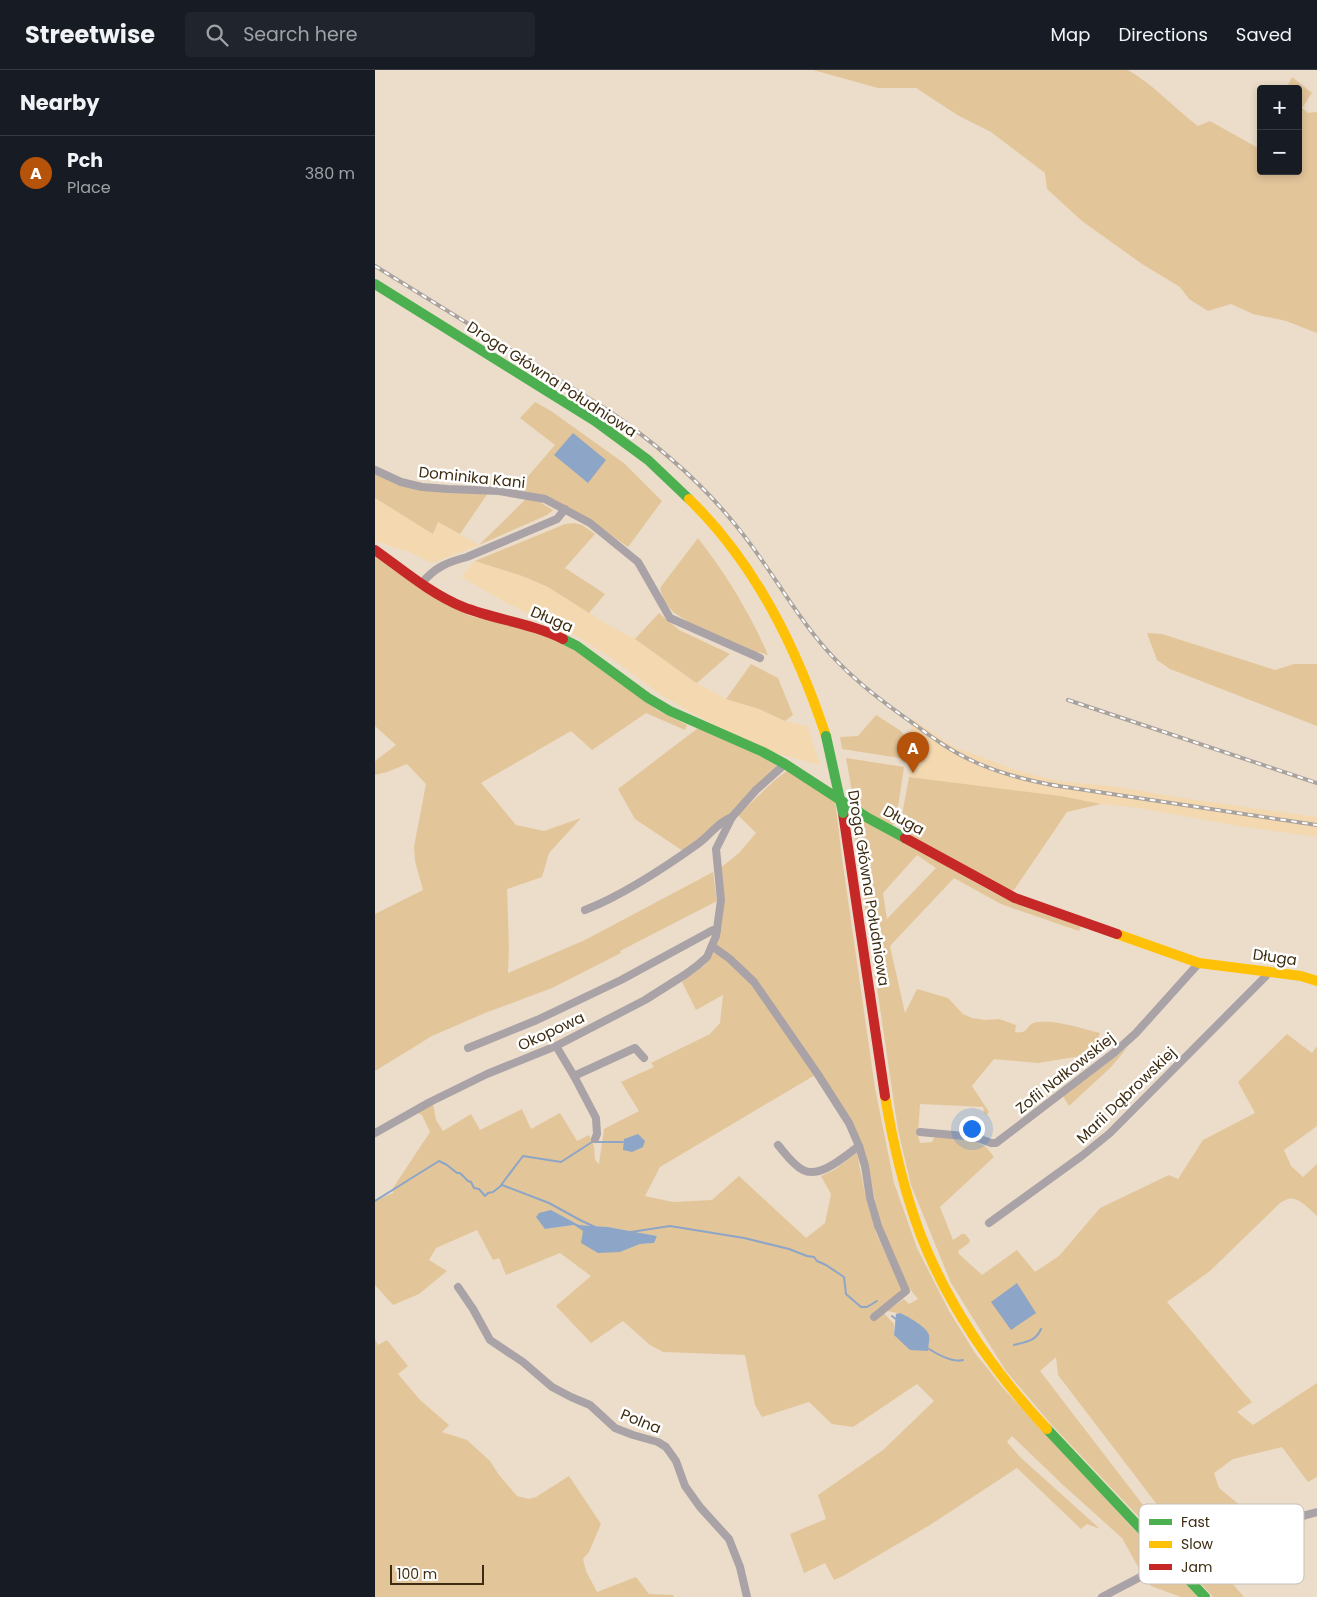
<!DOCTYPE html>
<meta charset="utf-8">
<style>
:root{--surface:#171b24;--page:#20242c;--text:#f1f3f6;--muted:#9ea1a6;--line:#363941;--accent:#b45309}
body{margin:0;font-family:Poppins,sans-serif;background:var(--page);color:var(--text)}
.controls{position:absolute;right:15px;top:15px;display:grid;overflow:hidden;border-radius:5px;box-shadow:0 2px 8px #0003}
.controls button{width:45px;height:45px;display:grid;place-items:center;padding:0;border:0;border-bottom:1px solid var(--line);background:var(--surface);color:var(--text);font:25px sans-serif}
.scale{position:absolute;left:15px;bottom:12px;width:94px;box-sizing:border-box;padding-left:5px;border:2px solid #3d2c11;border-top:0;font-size:14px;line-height:18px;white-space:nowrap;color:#3d2c11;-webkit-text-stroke:4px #fff;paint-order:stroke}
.you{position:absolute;left:596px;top:1058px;width:18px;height:18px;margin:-12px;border:4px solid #fff;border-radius:50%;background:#1a73e8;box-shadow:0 0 0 8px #1a73e833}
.badge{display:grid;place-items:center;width:32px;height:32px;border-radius:50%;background:var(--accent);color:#fff;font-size:16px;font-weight:700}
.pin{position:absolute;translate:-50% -41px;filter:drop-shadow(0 1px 2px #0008)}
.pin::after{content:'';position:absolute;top:26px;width:18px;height:15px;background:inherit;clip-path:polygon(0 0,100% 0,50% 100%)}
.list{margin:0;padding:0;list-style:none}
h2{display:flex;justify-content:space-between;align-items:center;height:65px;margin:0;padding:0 20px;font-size:21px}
h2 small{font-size:16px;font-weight:400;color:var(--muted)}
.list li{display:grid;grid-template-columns:32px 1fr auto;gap:15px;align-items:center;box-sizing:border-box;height:75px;padding:0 20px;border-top:1px solid var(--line)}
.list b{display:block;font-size:19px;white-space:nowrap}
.list p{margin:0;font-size:16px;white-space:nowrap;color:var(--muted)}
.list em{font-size:16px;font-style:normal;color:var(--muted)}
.icon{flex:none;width:28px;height:28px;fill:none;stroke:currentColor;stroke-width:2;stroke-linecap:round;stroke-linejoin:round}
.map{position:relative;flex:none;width:942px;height:1527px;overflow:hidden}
header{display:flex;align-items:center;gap:30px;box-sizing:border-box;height:70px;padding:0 25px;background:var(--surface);border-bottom:1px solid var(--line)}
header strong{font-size:24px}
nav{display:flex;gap:28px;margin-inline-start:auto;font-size:18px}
.search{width:350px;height:45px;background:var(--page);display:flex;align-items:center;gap:12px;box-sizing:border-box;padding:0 18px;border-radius:5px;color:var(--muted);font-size:19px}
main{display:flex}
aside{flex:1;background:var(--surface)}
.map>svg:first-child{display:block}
</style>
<header>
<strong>Streetwise</strong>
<div class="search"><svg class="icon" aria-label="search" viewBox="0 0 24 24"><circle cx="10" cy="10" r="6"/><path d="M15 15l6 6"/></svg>Search here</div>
<nav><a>Map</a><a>Directions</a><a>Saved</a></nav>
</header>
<main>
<aside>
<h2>Nearby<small></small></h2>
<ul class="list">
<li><span class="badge">A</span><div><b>Pch</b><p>Place</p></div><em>380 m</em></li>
</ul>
</aside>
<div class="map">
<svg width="942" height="1527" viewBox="0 0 942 1527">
<rect width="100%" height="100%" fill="#ebddc9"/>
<!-- built -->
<g fill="#f4d9b0">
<path d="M0,428L58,463L63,452L104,475L57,493L34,482L0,471Z"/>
<path d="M100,491L147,506L173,517L235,556L260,569L320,612L351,629L384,639L410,651L432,656L445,695L390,680L317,643L285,624L236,588L205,568L132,533L86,507Z"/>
<path d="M536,648L579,677L644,701L683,711L743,717L813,729L942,747V767L863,756L765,738L726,734L534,707L539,673L536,662Z"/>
</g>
<!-- green -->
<g fill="#e3c59a" fill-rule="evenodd">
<path d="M438,0H753C779,15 799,38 823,56L835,51L883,78L886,73V101H923V19H911L917,7L937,23L927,38L933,43L940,42L942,43V263L911,251L878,244L856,234L833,241L814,229L805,217L767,194L707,151L672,119L670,103L616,62L584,46L541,18H503Z"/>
<path d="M160,332L176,341L250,394L287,431L253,477C218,452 184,429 142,419L180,375L145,348Z"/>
<path d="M0,402L37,418L113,423L85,464L63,452L58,464L0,428Z"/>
<path d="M152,428L161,430L178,440L172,445L104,475Z"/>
<path d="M199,453L207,455L220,464L190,498L230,524L214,543L173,517L147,506L100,491L190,454Z"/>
<path d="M323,468C351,504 375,543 393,585L384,582L380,585L329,562L298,542L289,531L285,518Z"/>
<path d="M0,484L58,526L95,546L140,556L173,566L201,579L282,640L312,655L310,660L271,643L217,680L196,661L106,713L141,755L169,761L206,748L174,783L167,807L132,819L134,878L133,903L210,870L338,802L342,831L245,881L246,883L177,918L110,943L57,966L0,1001V844L48,820L40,791L39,777L51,714L32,694L12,702L0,705V691L21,675L0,656Z"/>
<path d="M284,543L304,560L355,584L322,613L320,612L260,569Z"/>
<path d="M772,563L787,564L900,600L919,594H942V656L795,599L782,590Z"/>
<path d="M376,594L403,608L418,645L410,651L384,639L351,629Z"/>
<path d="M501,645L526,661L533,670L531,689L467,679L465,667L483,666Z"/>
<path d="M323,658L402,694L401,698L356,745L348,747L324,770L308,781L260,749L243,719Z"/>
<path d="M471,688L529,697L523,737L517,758L479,733Z"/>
<path d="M413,700L460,730L467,788L500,1018L519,1113L542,1178L574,1241L600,1283L628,1318L778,1480L780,1487L772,1499L767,1500L762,1495L747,1468L688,1415L637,1366L632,1372L644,1386L725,1459L712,1454L706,1459L642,1398L555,1455L468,1506L459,1510L450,1493L429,1503L415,1464L451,1449L443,1425L508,1380L559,1331L542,1314L478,1357L457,1354L434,1332L387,1347L380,1335L370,1285L288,1282L275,1275L248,1251L216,1273L181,1236L216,1206L185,1183L131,1205L124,1188L118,1190L102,1160L61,1178L54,1190L72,1201L44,1224L18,1235L0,1215V1131L18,1123V1118L55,1062L47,1045L40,1042L58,1034L61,1050L68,1061L96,1044L105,1060L147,1039L156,1059L185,1043L202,1071L214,1065L219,1076L220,1090L224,1094L229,1059L264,1041L246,1012L279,997L276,993L335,964L345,953L348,925L321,940L307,912L330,895L339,882C383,910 411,963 440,1005L285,1097L270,1126L298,1132L337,1130L364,1106L431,1168L450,1153L456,1124L446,1106L459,1100L482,1083L490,1124L501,1163L528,1221L505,1239L519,1254V1265L551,1261C537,1249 531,1244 512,1241L529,1229L534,1234L543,1229L533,1217L505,1154L494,1100L478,1053L383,911L360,888L341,875L344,867L350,827H348L344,799L364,783L381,763L363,745L400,710ZM176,1140L204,1155L233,1157L282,1166L279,1173L265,1174L245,1182L199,1155L171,1159Z"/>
<path d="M534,707L686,726L726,734L692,742L639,820H632L531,764L525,756Z"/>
<path d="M477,740L523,769L619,823L649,837L706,856L704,861L626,834L579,808L515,876L530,943L542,919L573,928L588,944L597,948L610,950L624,949L641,955L640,962C655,965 650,953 663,952C683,950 705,958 725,963L721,973L712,985L663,993L619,989L597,1016L614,1042L612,1045L609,1043L608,1037L545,1034L543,1065L545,1073L557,1072L560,1066L600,1071L611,1077L619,1087L565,1137L578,1170L587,1164H590L595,1170L594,1173L583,1181L584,1184L607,1205L642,1180L660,1202L684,1186L725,1138L794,1105L803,1109L828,1070L880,1043L863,1012L912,964L937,983L942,976V1056L909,1080L916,1096L928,1107L942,1094V1146C935,1140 923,1126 913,1129C910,1130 907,1132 905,1133L835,1201L792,1232L861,1314L877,1332L862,1342L878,1355L942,1313V1407L933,1412L907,1377L858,1389L839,1403L844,1418L883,1450L832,1464L814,1448L787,1441L683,1305L681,1287L665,1301L778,1448L814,1463L821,1468L791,1478L764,1447L676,1354L631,1301L576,1213L536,1115L523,1060L481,775ZM542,785L561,798L512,849L508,823Z"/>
<path d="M753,977L735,998L694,1036L688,1026Z"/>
<path d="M0,1269L3,1275L12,1270L33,1296L23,1304L45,1330L74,1355L67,1362L92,1370L115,1391L124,1405L142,1426L154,1429L161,1427L194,1406L226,1454L214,1482L208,1489L211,1501L222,1522L261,1507L274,1524L298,1525L299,1527H0Z"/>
<path d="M933,1448L849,1504L869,1527H838L809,1495L813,1487L826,1479Z"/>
<path d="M793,1500L799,1502L823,1527H806L776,1516L773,1512L774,1508Z"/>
</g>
<!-- water -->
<g fill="#8da5c6">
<path d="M198,363L231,390L213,413L179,385Z"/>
<path d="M263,1064L270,1071L268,1077L257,1082L248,1080L249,1069Z"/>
<path d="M176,1140L204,1155L233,1157L282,1166L279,1173L265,1174L245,1182L223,1183L206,1173L208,1161L199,1155L170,1159L161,1147L164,1143Z"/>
<path d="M642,1213L661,1243L636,1260L616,1232Z"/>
<path d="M525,1243C532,1246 552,1257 554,1265C555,1270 553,1276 553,1281L535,1280L519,1265L521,1244Z"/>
</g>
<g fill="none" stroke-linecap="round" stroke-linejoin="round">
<!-- stream -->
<g stroke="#8da5c6" stroke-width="2">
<path d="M126,1115L148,1086L186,1092L217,1072H248"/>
<path d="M0,1131L64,1091L72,1095L82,1103H85L93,1111L96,1112L99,1118L104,1119L110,1126L113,1123L118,1122L127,1115L174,1133L205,1150L220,1157"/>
<path d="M256,1162L295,1156L369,1168L414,1179L432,1186L439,1187L442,1191L451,1195L469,1207L471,1224L486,1237H492L502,1231"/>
<path d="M517,1246L522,1250"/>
<path d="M639,1275C651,1272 661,1271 666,1259"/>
<path d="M551,1277C560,1283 577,1293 588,1290"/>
</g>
<!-- street -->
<g stroke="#a9a2a6" stroke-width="8">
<path d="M0,400L26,412L47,417L73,419L124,421L170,429L215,453L263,492L295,548L385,588"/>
<path d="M47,513C60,497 73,492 92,487L182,449L190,439"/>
<path d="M210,840C246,826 292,796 324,773C335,765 343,752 357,747"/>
<path d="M337,876L355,889L379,912L442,1003L474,1053L484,1076L490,1096L495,1128L503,1156L531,1221L499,1247"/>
<path d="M181,976L199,1006L221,1048L222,1064L220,1069"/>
<path d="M93,978L162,950L246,910L338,860H342"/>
<path d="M199,1006L260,978L269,988"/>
<path d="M545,1062L600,1067L616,1073H621L740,982L761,963L824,893"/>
<path d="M0,1063L55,1032L112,1004L181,976L270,930L311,904L323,895L332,887L341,866L346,830L341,779L357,747L381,720L410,694"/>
<path d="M403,1075C410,1083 418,1095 428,1100C445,1109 470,1086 484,1076"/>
<path d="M614,1153L708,1085L735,1063L891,906L893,901"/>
<path d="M83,1217L98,1239L115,1270L148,1292L177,1317L196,1327L215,1335L240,1358L258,1365L283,1372L291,1377L301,1391L310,1416L325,1437L354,1469L365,1497L372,1527"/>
<path d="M727,1527L773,1503L805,1481L814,1476L942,1442"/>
</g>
<!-- fast -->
<g stroke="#4caf50" stroke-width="10">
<path d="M0,214L220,351L273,390L314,429"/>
<path d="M188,569L202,576L273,628L295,641L388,682L410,694L493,748L530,768"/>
<path d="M672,1359L830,1527"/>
</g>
<!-- slow -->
<g stroke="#ffc107" stroke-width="10">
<path d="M314,429C381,494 422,579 451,666"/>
<path d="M742,864L824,893L926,906L942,911"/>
<path d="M510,1026C518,1074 529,1121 546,1166C574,1237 620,1303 672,1359"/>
</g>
<!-- jam -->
<g stroke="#c62828" stroke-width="10">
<path d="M0,480C28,500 56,524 88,537C121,550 156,553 188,569"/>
<path d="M468,743L510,1026"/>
<path d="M530,768L640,828L742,864"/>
</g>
<!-- rail casing -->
<g stroke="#aaa29d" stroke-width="4">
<g id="rail">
<path d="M0,196L234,341C280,373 323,409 358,452C389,488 411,530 440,566C468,602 502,628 539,654C558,668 577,682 600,692C626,704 655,711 683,716"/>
<path d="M693,630L942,713"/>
<path d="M677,715L942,755"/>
</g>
</g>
<!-- rail -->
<use href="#rail" stroke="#fff" stroke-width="2" stroke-dasharray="5.5" stroke-linecap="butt"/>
<!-- fast-bridge -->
<path stroke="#4caf50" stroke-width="10" d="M451,666L468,743"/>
</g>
<g text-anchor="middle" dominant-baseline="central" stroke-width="5" stroke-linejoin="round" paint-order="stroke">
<!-- street labels -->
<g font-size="15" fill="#3d2c11" stroke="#fff">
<text transform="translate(177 309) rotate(33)">Droga Główna Południowa</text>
<text transform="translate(97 407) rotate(6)">Dominika Kani</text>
<text transform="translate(177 549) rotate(23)">Długa</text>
<text transform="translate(529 750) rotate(29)">Długa</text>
<text transform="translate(494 818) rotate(81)">Droga Główna Południowa</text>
<text transform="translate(900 887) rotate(8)">Długa</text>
<text transform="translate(176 961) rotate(-25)">Okopowa</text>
<text transform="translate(690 1003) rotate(-38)">Zofii Nałkowskiej</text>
<text transform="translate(751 1025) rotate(-44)">Marii Dąbrowskiej</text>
<text transform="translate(266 1351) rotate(22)">Polna</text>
</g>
</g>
<!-- legend -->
<rect x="764" y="1434" width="165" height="80" rx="8" fill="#fff" stroke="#c5c0b8" stroke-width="1"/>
<rect x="774" y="1449" width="23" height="6" fill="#4caf50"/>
<rect x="774" y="1471" width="23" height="7" fill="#ffc107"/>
<rect x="774" y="1494" width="23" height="6" fill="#c62828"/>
<g font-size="14" fill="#3d2c11">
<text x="806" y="1457">Fast</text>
<text x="806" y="1479">Slow</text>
<text x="806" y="1502">Jam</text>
</g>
</svg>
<div class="controls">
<button>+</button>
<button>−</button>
</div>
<div class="scale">100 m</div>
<div class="you"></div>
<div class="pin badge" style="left:538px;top:703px">A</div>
</div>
</main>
